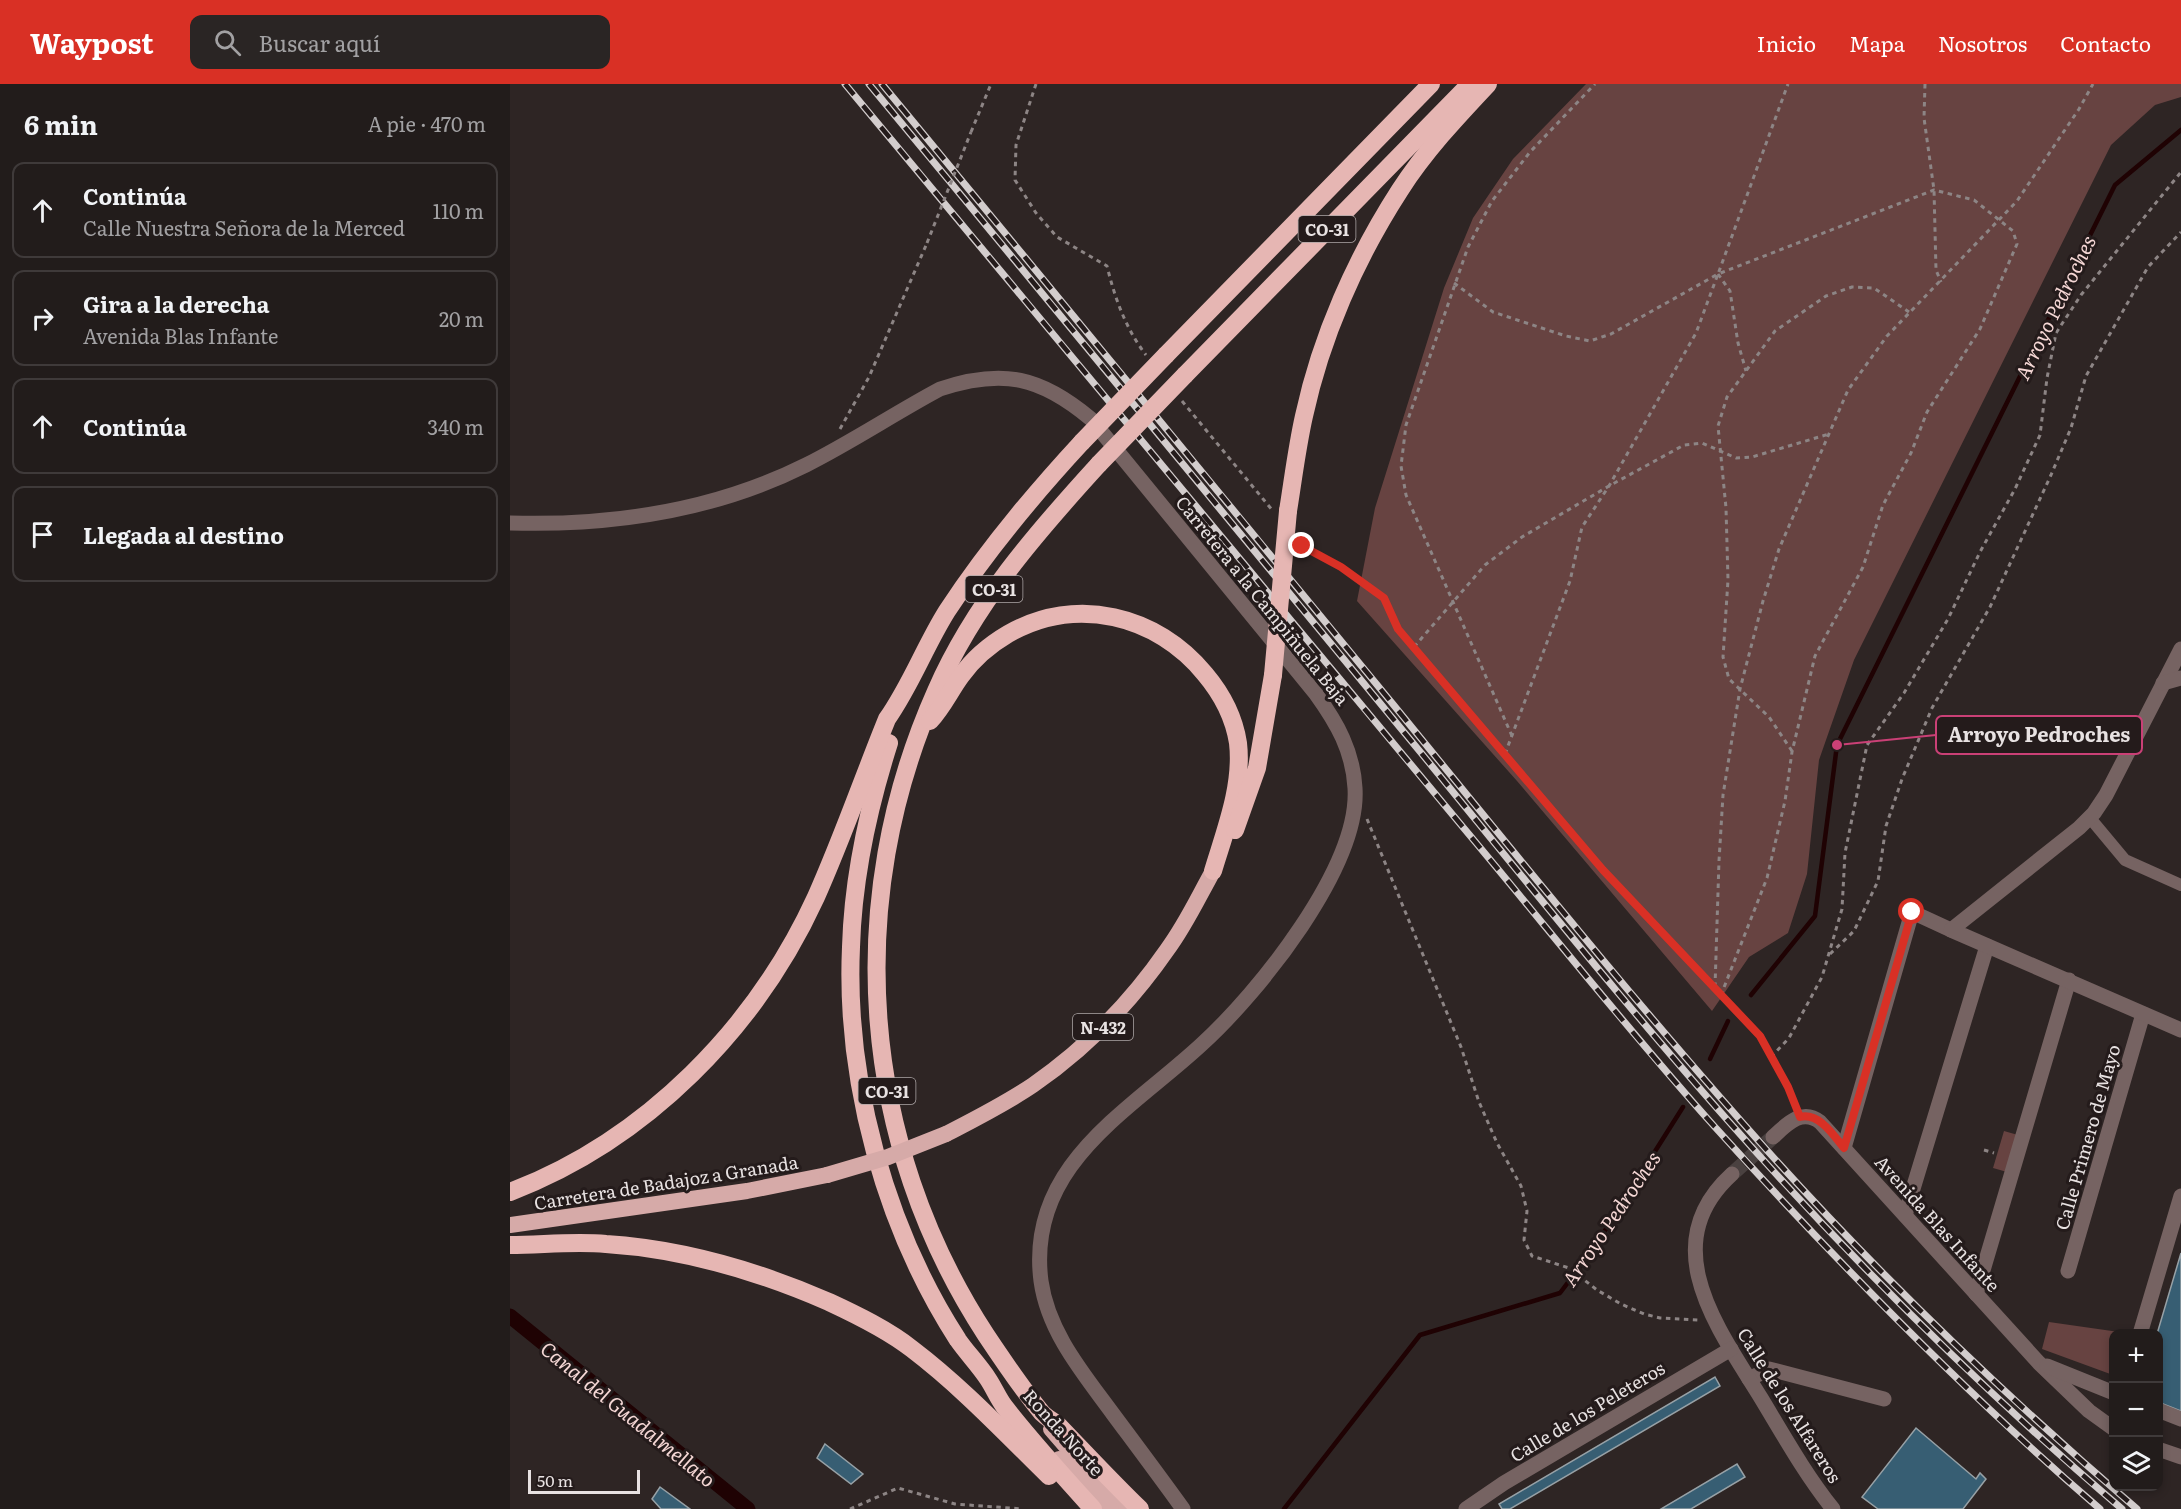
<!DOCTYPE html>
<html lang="es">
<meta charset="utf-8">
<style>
:root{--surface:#221c1b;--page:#2a2524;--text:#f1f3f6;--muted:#a2a1a3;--line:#3f3a3a;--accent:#d93025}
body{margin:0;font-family:Literata,serif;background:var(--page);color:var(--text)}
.controls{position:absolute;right:18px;bottom:18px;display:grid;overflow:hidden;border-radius:12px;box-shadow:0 3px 9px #0003}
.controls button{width:54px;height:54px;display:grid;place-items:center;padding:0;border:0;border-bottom:2px solid var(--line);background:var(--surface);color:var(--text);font:30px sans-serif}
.scale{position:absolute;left:18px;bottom:15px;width:112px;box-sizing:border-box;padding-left:6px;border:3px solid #e8e2e2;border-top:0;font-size:16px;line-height:21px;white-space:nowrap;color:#e8e2e2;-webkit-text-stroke:4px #241b1b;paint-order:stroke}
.stop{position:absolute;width:18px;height:18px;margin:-14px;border:4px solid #d93025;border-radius:50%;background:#fff}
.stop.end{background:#d93025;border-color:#fff;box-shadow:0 2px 6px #0008}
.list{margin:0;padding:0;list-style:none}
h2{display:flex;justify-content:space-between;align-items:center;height:78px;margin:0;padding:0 24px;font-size:26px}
h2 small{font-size:20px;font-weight:400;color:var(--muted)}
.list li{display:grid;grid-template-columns:39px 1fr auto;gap:18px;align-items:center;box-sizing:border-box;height:96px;margin:0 12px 12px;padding:0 12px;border:2px solid var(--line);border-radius:12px}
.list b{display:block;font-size:22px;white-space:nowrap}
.list p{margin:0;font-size:20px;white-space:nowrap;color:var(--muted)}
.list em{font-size:20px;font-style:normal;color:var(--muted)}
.icon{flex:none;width:33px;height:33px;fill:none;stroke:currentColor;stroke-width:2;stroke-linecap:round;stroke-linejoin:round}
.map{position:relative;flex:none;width:1671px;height:1425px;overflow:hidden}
header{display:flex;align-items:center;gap:36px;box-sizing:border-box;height:84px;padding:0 30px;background:var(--accent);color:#fff}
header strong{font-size:28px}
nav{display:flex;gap:33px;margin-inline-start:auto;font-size:21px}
.search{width:420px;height:54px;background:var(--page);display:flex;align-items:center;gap:15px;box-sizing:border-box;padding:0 21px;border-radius:12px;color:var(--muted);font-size:22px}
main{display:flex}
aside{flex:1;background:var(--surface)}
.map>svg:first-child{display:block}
</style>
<header>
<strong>Waypost</strong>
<div class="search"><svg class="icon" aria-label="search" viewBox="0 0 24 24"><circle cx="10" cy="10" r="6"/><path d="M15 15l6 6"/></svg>Buscar aquí</div>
<nav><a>Inicio</a><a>Mapa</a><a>Nosotros</a><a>Contacto</a></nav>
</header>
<main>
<aside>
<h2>6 min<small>A pie · 470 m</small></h2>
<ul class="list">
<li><svg class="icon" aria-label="ahead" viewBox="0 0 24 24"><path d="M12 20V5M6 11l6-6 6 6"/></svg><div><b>Continúa</b><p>Calle Nuestra Señora de la Merced</p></div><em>110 m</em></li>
<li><svg class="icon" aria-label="right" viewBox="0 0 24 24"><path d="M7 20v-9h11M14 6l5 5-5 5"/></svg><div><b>Gira a la derecha</b><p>Avenida Blas Infante</p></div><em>20 m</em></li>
<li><svg class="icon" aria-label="ahead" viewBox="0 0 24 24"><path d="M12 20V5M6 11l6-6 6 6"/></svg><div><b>Continúa</b></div><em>340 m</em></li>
<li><svg class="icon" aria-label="arrive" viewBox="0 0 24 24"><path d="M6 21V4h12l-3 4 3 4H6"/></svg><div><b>Llegada al destino</b></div></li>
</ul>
</aside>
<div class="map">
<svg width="1671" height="1425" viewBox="0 0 1671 1425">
<rect width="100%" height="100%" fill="#2e2524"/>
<!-- green -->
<g fill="#674341">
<path d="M1076,0H1671V13L1645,21L1601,61L1344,576L1309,676L1297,790L1278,849L1239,873L1202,927L1007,697L847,517L865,424L934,204L963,134L1003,75Z"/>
<path d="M1494,1047L1508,1051L1497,1088L1483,1084Z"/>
<path d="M1539,1238L1616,1249L1604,1250L1603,1291L1532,1265Z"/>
</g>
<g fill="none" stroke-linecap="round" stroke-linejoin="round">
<!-- stream -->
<g stroke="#1f0203" stroke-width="4.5">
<path d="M1241,911L1305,832L1327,661L1605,101L1671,46"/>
<path d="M1200,975L1218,937"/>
<path d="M774,1425L910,1251L1050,1209L1084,1164L1173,1023"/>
</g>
<!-- canal -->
<path stroke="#1f0203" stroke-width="15" d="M0,1232L238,1425"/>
</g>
<!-- building -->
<g fill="#375e73" stroke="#97a1a6" stroke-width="1.5">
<path d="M1671,1169V1327L1648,1318V1250H1647Z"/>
<path d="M1205,1293L1210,1302L1000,1425H992L989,1420Z"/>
<path d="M1406,1344L1466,1395L1470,1389L1476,1395L1453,1425H1368L1352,1413Z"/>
<path d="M315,1360L353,1390L341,1400L307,1374Z"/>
<path d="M1227,1380L1235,1393L1181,1425H1151Z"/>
<path d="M150,1403L180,1425H151L142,1415Z"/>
</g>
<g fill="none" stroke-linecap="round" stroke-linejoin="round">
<!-- tertiary-tunnel -->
<path stroke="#4a4140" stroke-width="15" stroke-dasharray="15 8" stroke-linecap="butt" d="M1222,1090L1263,1053"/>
<!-- path -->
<g stroke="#8d8585" stroke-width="3" stroke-dasharray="4.5 4.5" stroke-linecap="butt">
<path d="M526,0L506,61L505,96L526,129L547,153L597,182C605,215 616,245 636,271"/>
<path d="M1415,0L1414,34L1424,106L1426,186L1431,198"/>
<path d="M461,48L481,0"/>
<path d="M1208,190L1220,207L1228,259L1236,287"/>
<path d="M944,199L983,228L1056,252L1080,257L1101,250L1208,190L1278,0"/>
<path d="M672,317L763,427"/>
<path d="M330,345L359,293L417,159"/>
<path d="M791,460L831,483L874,514L888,545L1093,786L1250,952L1285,1020"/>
<path d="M904,563L975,481L1012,453L1099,402L1174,361L1192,359L1226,374L1242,373L1319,350"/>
<path d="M1002,652L896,411L891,382L896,341L958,163L982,117L1020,68L1085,0"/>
<path d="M1282,667L1259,633L1219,595L1213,573L1218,496L1216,424L1208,342L1217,313L1265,247L1316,212L1342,203L1364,204L1399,228"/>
<path d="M995,670L1060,497L1072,443L1099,402L1186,249L1208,190L1424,106L1464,116L1503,147L1507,160L1470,245L1417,328L1401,369L1373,421L1353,483L1305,572L1282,668L1275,717L1257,794L1211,911"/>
<path d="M857,735L951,963L969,1018L987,1059L1011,1102L1017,1127L1014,1156L1022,1172L1059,1184L1087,1206L1111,1220L1134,1230L1150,1234L1189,1236"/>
<path d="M1320,870L1344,847L1368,797L1376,742L1392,695L1422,624L1480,523L1541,391L1561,344L1576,292L1638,183L1671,148"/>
<path d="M1205,903L1209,777L1213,711L1230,605L1253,517L1269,465L1338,306L1377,252L1507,117L1569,25L1583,0"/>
<path d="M1261,973L1279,954L1312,893L1332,825L1335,769L1357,661L1394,609L1438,535L1470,468L1505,405L1530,351L1537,294L1546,249L1571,211L1671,88"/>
<path d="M1474,1066L1484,1069"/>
<path d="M340,1425L388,1404L445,1420L513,1425"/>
</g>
<!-- pedestrian -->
<path stroke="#766362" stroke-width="12" d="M1580,734L1615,776L1671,801"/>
<!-- minor -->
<g stroke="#766362" stroke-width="15">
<path d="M1334,1064L1402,828L1441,846"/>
<path d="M1395,1131L1477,862"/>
<path d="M1558,1187L1633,930"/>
<path d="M1466,1210L1559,896"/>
<path d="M1630,1250L1671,1112"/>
<path d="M1239,1295L1259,1285L1374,1315"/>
</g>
<!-- tertiary -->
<g stroke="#766362" stroke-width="15">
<path d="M0,439C102,442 204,427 296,381C342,358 385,329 430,305C493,284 531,293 581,335L806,610C827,639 843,667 845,704C850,783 748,909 692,960C620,1027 516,1081 531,1197C538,1248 573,1289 603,1330C626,1361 650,1393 673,1425"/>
<path d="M1671,565L1596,711L1584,729L1569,744L1441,846L1671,946"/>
<path d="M1653,599L1671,594"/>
<path d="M1263,1053C1277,1040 1292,1024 1310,1038L1529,1279L1579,1327L1604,1345"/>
<path d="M1222,1090C1144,1161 1208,1244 1251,1314C1274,1352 1295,1390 1323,1425"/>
<path d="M1537,1282L1604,1309"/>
<path d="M1648,1326L1671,1335"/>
<path d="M1648,1365L1671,1373"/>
<path d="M956,1425L994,1399L1221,1265"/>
</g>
<!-- trunk -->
<g stroke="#d6aaa8" stroke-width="16">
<path d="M436,1050C465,1035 495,1020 523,1001C575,965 621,918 657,866C675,842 688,814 703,787"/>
<path d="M0,1141L237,1107L317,1091"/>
<path d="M541,1345L580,1390L616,1425"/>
<path d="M549,1375L601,1425"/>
</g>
<!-- motorway -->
<g stroke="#e6b6b3" stroke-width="18">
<path d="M656,271L921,0"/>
<path d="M675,291L960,0"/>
<path d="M589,380C526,449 464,520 426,607C332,818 350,1058 476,1251C494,1278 512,1305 532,1329C538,1335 545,1338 551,1344C577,1371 603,1399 630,1425"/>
<path d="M778,427C783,396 787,363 794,332C811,253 846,174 890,106C915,67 947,33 978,0"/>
<path d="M420,637C433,623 440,607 451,592C463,575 481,560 498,550C566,511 647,531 695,590C711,609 724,633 728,659C733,702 715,747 703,787"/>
<path d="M379,659C358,725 343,794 341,863C335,997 375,1143 448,1256C457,1269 469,1281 478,1295C484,1304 488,1314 494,1322C522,1358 553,1392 583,1425"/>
<path d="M725,746L747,684L763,591"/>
<path d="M0,1108C136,1056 246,944 306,813C332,755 353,694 377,635C401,601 415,562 437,527C477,466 523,411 572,358"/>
<path d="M0,1161C31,1161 64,1157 96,1160C173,1165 248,1187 319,1218C347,1231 378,1246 402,1265C452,1303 495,1349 539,1392"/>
</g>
<!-- rail casing -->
<g stroke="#d3cdcd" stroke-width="7">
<g id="rail">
<path d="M335,0C541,247 746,495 952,742C1036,842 1117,945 1204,1042C1325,1176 1453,1307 1590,1425"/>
<path d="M359,0C544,223 728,447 912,670C1025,808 1136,947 1256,1079C1367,1201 1486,1318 1612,1425"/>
<path d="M372,0C542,206 713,413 882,619C1007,772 1131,926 1263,1073C1376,1198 1499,1315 1627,1425"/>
</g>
</g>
<!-- rail -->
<use href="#rail" stroke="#241b1b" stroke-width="4.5" stroke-dasharray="14" stroke-linecap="butt"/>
<!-- path-bridge -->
<path stroke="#8d8585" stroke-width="3" stroke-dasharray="4.5 4.5" stroke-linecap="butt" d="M417,159L461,48"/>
<!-- trunk-bridge -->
<path stroke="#d6aaa8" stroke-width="16" d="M317,1091L378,1073L436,1050"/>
<!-- motorway-bridge -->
<g stroke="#e6b6b3" stroke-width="18">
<path d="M572,358L656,271"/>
<path d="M589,380L675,291"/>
<path d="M763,591L778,427"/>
</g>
</g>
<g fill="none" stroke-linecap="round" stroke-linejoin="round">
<!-- route -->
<path stroke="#d93025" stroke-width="8" d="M792,462L831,483L874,514L888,545L1093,786L1250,952L1278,1003L1290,1033C1309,1028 1324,1052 1334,1064L1402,828"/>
</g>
<g text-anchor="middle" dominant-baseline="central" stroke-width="6" stroke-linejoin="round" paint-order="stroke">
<!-- shield labels -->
<g fill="#241b1b" stroke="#ada6a6" stroke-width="1.5">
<rect x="788.5" y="132" width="57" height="26" rx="4.5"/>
<rect x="455.5" y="492" width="57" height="26" rx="4.5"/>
<rect x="563" y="930" width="60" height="26" rx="4.5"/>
<rect x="348.5" y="994" width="57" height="26" rx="4.5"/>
</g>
<g font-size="16" font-weight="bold" fill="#e8e2e2">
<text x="817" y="145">CO-31</text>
<text x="484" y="505">CO-31</text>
<text x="593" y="943">N-432</text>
<text x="377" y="1007">CO-31</text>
</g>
<!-- street labels -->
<g font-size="18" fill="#e8e2e2" stroke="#241b1b">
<text transform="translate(753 516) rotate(51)">Carretera a la Campiñuela Baja</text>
<text transform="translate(1577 1053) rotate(-74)">Calle Primero de Mayo</text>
<text transform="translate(156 1098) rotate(-9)">Carretera de Badajoz a Granada</text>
<text transform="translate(1428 1139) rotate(48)">Avenida Blas Infante</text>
<text transform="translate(1280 1321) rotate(58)">Calle de los Alfareros</text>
<text transform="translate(1077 1327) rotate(-31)">Calle de los Peleteros</text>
<text transform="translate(554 1348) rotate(48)">Ronda Norte</text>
</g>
<!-- water labels -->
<g font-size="20" font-style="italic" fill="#f5d7d5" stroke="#241b1b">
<text transform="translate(1544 223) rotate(-64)">Arroyo Pedroches</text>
<text transform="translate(1100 1134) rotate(-56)">Arroyo Pedroches</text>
<text transform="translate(119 1329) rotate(39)">Canal del Guadalmellato</text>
</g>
</g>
<!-- callouts -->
<path fill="none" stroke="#ca4076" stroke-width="2" d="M1327 661L1426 651"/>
<circle fill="#ca4076" stroke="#241b1b" stroke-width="2" cx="1327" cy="661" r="6"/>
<rect fill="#241b1b" stroke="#ca4076" stroke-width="2" x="1426" y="632" width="206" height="38" rx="6"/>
<g font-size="20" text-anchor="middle" font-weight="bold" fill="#e8e2e2">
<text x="1529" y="658">Arroyo Pedroches</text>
</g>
</svg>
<div class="controls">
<button>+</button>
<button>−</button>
<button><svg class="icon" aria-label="layers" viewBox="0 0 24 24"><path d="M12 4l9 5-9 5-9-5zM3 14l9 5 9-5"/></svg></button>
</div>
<div class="scale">50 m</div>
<div class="stop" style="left:1402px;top:828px"></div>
<div class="stop end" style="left:792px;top:462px"></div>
</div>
</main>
